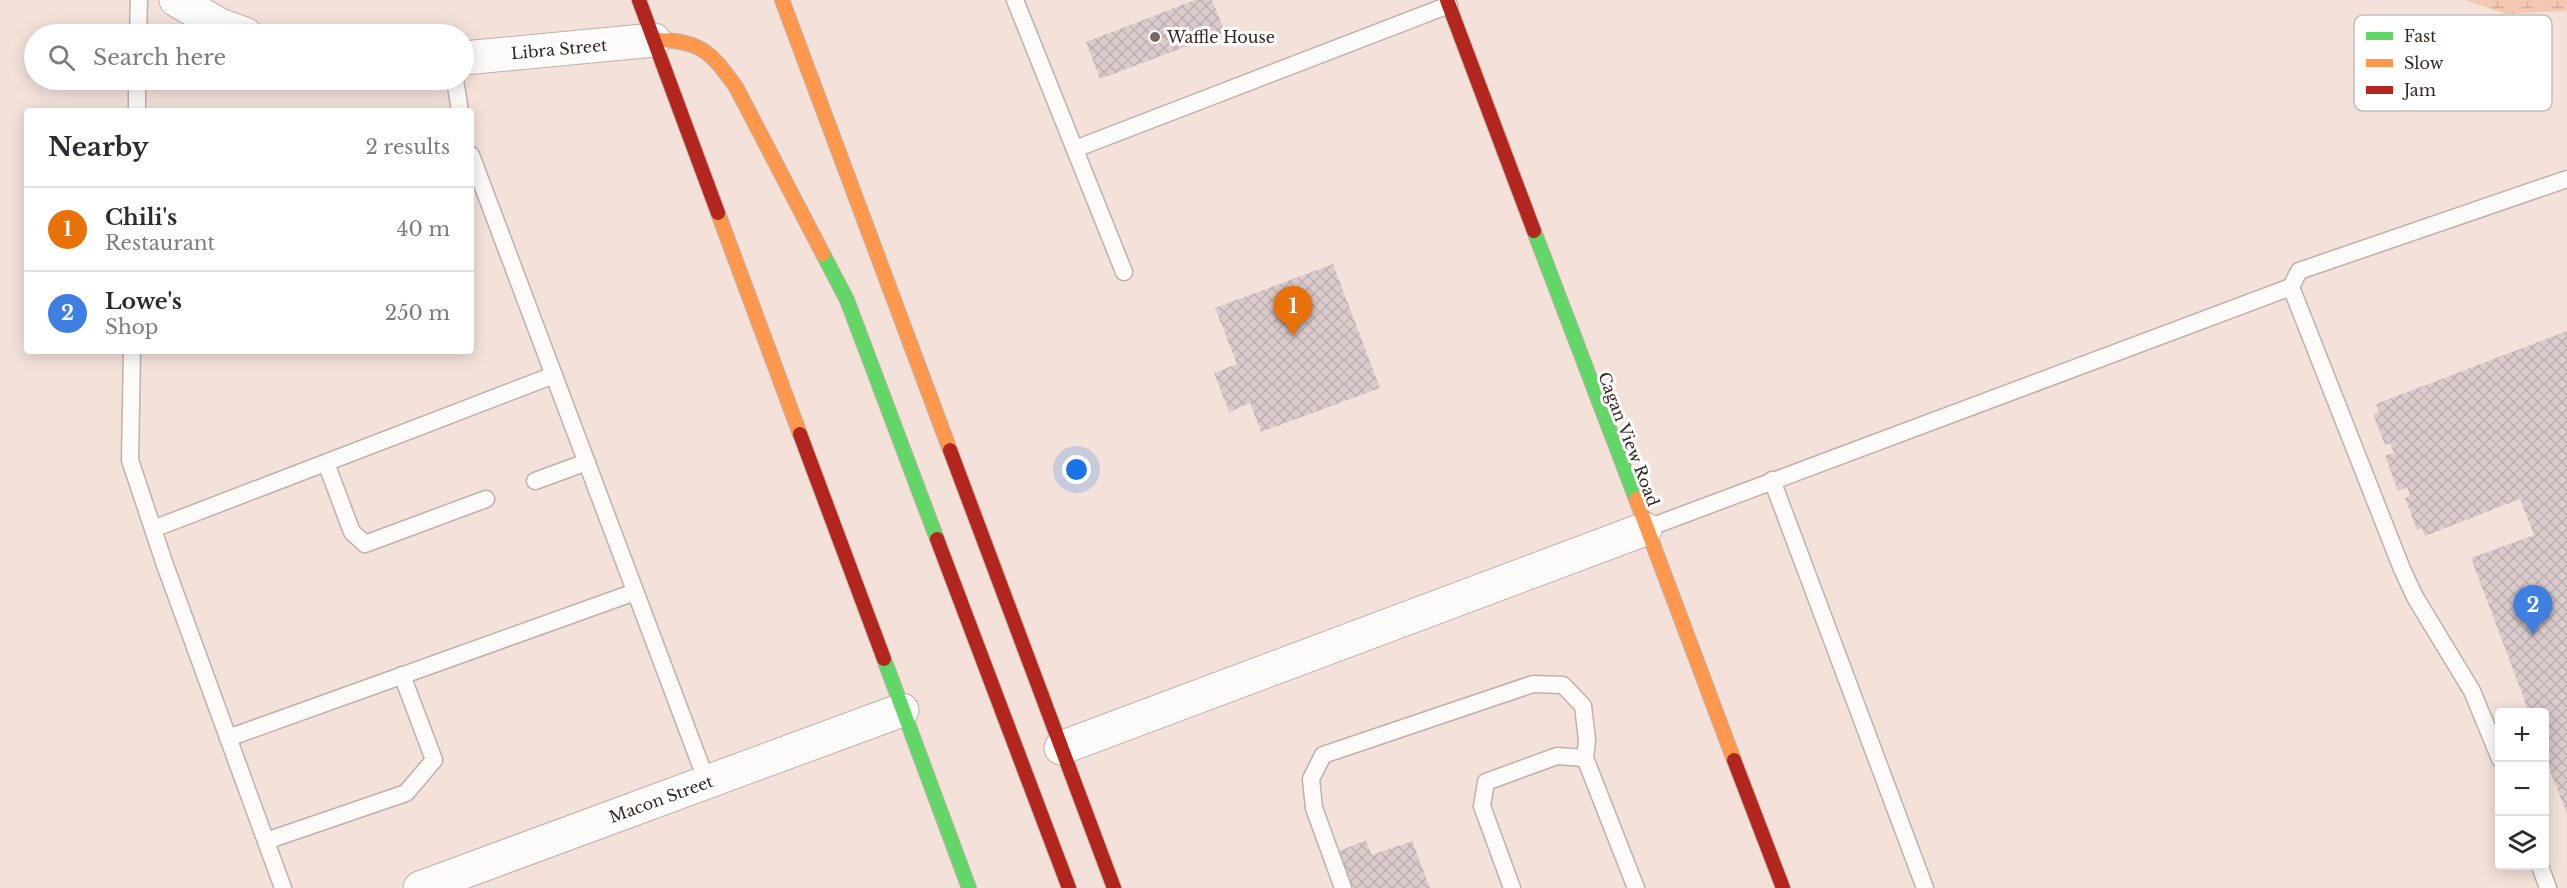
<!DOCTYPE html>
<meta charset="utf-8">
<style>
:root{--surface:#fff;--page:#f7f7f7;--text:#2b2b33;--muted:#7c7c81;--line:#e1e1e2;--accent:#786860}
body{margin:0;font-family:"Libre Baskerville",serif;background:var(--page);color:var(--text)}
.controls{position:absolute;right:18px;bottom:18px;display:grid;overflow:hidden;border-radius:6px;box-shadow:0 3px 15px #0003}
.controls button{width:54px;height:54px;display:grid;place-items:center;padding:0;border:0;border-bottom:2px solid var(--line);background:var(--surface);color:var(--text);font:30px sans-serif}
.you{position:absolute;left:1077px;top:470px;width:21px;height:21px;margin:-15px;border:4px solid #fff;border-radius:50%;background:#1a73e8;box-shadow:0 0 0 9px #1a73e833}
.badge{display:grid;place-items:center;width:39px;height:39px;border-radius:50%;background:var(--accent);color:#fff;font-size:20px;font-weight:700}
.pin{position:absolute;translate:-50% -50px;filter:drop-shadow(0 2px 3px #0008)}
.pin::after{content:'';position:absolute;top:32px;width:21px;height:18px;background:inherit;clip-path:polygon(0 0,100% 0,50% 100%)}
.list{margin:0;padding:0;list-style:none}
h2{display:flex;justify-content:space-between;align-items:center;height:78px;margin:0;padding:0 24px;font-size:26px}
h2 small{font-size:20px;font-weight:400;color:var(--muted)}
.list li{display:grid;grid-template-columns:39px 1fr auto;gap:18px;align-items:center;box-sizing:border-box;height:84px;padding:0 24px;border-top:2px solid var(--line)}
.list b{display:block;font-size:22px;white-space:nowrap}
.list p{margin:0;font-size:20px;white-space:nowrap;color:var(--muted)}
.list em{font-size:20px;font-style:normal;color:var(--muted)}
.icon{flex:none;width:33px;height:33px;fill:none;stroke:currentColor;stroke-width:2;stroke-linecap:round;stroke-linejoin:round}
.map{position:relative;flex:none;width:2567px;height:888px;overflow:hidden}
.search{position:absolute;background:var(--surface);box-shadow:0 3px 15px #0003;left:24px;top:24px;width:450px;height:66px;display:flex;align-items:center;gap:15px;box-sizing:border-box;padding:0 21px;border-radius:33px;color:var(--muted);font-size:22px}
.panel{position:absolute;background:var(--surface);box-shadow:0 3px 15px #0003;left:24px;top:108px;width:450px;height:246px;border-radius:6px}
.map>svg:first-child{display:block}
</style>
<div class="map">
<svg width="2567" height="888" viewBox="0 0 2567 888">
<defs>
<pattern id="wetland-marsh" width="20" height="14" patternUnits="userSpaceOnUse" patternTransform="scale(1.5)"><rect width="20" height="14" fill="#f5c8b4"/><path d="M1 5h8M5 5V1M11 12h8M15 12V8" fill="none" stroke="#d3ac9a"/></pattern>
<pattern id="building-cross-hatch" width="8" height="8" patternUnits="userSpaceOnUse" patternTransform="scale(1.5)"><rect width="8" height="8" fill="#dbcbcc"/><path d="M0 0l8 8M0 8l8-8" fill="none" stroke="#bdaeaf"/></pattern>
</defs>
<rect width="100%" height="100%" fill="#f4e2da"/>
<!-- wetland -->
<path fill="url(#wetland-marsh)" d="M2465,0H2567V11L2506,14Z"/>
<!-- building -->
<g fill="url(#building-cross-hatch)">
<path d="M1195,0H1212L1225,32L1100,79L1086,42Z"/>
<path d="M1333,264L1380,388L1261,432L1250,403L1229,412L1214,373L1237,364L1215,308Z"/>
<path d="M2567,331V814L2544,755V712H2529L2471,558L2534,535L2520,499L2425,536L2422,528L2417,530L2405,498L2410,496L2407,487L2398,491L2385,456L2394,453L2390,443L2385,445L2373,414L2379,412L2376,404Z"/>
<path d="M1366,840L1372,855L1412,841L1430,888H1353L1339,851Z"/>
</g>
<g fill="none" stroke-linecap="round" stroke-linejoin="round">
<!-- lane casing -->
<g stroke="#bfb0aa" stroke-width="19">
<g id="lane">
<path d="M1015,0L1124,272"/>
<path d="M138,34L139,0"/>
<path d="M455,80L460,111"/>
<path d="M137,111V80"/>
<path d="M1075,149L1449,5"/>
<path d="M471,155L707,782"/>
<path d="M132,351L130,460L165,565L283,888"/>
<path d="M326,463L352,532L365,544L486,499"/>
<path d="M1772,480L1925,888"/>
<path d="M535,481L587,462"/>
<path d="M153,529L554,375"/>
<path d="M1645,529L2291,287"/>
<path d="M228,738L635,592"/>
<path d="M2500,759L2472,691L2415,597L2402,569L2291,287L2299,271L2567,179"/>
<path d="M266,841L406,793L434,760L402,675"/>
<path d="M2540,866L2548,888"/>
<path d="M1343,888L1314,808L1311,779L1323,755L1533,684L1563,685L1583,706L1587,740L1585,758L1636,888"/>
<path d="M1512,888L1482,806L1486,782L1557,756L1585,758"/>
</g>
</g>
<!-- street casing -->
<g stroke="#bfb0aa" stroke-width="35">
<g id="street">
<path d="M176,0L220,25L245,34"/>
<path d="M464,58L654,40"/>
<path d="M1061,748L1645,529"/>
<path d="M420,888L902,710"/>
</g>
</g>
<!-- fast casing -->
<g stroke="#bfb0aa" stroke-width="16">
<g id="fast">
<path d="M1534,231L1636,499"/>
<path d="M823,254L847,300L937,539"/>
<path d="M884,659L969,888"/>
</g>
</g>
<!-- slow casing -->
<g stroke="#bfb0aa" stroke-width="16">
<g id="slow">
<path d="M782,0L950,450"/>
<path d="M654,40C700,40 710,51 736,87L823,254"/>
<path d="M718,213L800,434"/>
<path d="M1636,499L1734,760"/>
</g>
</g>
<!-- jam casing -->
<g stroke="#bfb0aa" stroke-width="16">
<g id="jam">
<path d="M639,0L718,213"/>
<path d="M1447,0L1534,231"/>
<path d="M800,434L884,659"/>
<path d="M950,450L1114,888"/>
<path d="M937,539L1069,888"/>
<path d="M1734,760L1783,888"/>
</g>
</g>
<!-- lane -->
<use href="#lane" stroke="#fdfbf9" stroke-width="16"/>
<!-- street -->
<use href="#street" stroke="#fdfbf9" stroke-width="33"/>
<!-- fast -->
<use href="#fast" stroke="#63d668" stroke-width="14"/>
<!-- slow -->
<use href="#slow" stroke="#ff974d" stroke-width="14"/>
<!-- jam -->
<use href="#jam" stroke="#b3261e" stroke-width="14"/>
</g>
<!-- markers -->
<circle fill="#786860" stroke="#fff" stroke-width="2" cx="1155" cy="37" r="6"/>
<g text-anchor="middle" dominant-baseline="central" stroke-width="6" stroke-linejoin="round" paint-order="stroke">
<!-- poi labels -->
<g font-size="16" fill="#35261f" stroke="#fff" text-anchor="start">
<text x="1167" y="37">Waffle House</text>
</g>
<!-- street labels -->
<g font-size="16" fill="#35261f" stroke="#fff">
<text transform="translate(559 49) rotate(-5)">Libra Street</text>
<text transform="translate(1629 439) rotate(69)">Cagan View Road</text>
<text transform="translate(661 799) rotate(-20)">Macon Street</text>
</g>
</g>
<!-- legend -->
<rect x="2354" y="15" width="198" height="96" rx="9" fill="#fff" stroke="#c2bebc" stroke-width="1.5"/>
<rect x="2366" y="32" width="27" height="8" fill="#63d668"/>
<rect x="2366" y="59" width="27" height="8" fill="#ff974d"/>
<rect x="2366" y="86" width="27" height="8" fill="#b3261e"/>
<g font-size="16" fill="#35261f">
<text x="2404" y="42">Fast</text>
<text x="2404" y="69">Slow</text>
<text x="2404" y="96">Jam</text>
</g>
</svg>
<div class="controls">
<button>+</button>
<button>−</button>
<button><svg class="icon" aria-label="layers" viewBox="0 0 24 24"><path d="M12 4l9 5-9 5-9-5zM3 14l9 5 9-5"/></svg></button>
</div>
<div class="you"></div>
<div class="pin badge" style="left:1293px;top:336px;background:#e8710a">1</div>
<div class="pin badge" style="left:2533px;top:635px;background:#3f7fe0">2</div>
<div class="search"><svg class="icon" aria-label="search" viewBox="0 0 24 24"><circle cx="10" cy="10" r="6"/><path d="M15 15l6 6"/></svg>Search here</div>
<section class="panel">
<h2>Nearby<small>2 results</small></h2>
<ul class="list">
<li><span class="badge" style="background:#e8710a">1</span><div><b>Chili's</b><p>Restaurant</p></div><em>40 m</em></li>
<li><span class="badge" style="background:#3f7fe0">2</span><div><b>Lowe's</b><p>Shop</p></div><em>250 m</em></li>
</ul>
</section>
</div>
